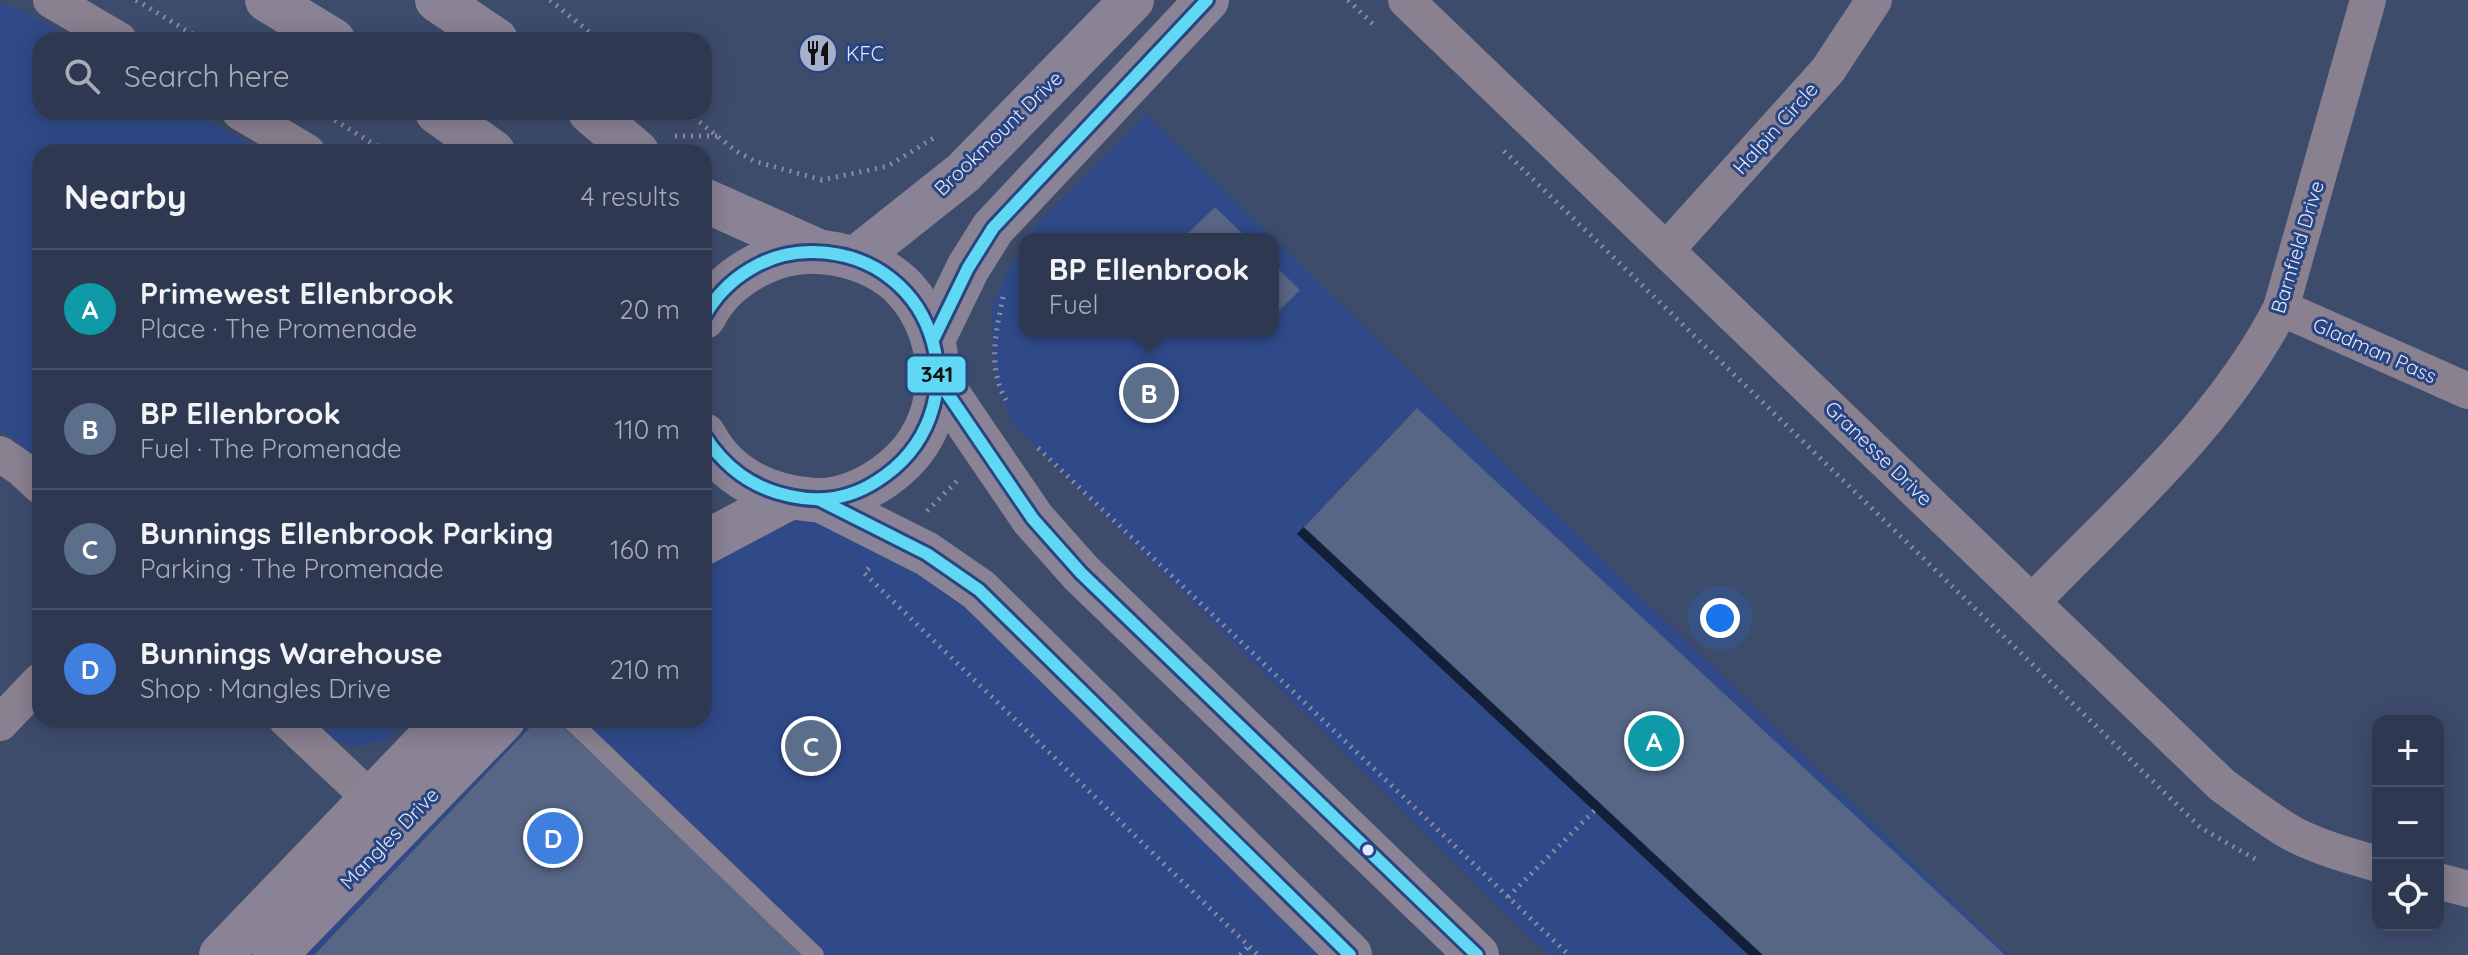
<!DOCTYPE html>
<meta charset="utf-8">
<style>
:root{--surface:#2e3951;--page:#3a445b;--text:#f1f3f6;--muted:#a7acb7;--line:#495368;--accent:#8c9099}
body{margin:0;font-family:Quicksand,sans-serif;background:var(--page);color:var(--text)}
.controls{position:absolute;right:24px;bottom:24px;display:grid;overflow:hidden;border-radius:16px;box-shadow:0 4px 20px #0003}
.controls button{width:72px;height:72px;display:grid;place-items:center;padding:0;border:0;border-bottom:2px solid var(--line);background:var(--surface);color:var(--text);font:40px sans-serif}
.you{position:absolute;left:1720px;top:618px;width:28px;height:28px;margin:-20px;border:6px solid #fff;border-radius:50%;background:#1a73e8;box-shadow:0 0 0 12px #1a73e833}
.badge{display:grid;place-items:center;width:52px;height:52px;border-radius:50%;background:var(--accent);color:#fff;font-size:26px;font-weight:700}
.pin{position:absolute;translate:-50% -50%;border:4px solid #fff;box-shadow:0 2px 8px #0006}
.popup{position:absolute;left:1019px;top:233px;width:260px;height:104px;box-sizing:border-box;display:grid;place-content:center;border-radius:16px;background:var(--surface);filter:drop-shadow(0 2px 6px #0005);font-size:26px;white-space:nowrap;color:var(--muted)}
.popup b{font-size:30px;color:var(--text)}
.popup::after{content:'';position:absolute;left:50%;top:100%;margin-left:-16px;border:16px solid transparent;border-top-color:var(--surface)}
.list{margin:0;padding:0;list-style:none}
h2{display:flex;justify-content:space-between;align-items:center;height:104px;margin:0;padding:0 32px;font-size:34px}
h2 small{font-size:26px;font-weight:400;color:var(--muted)}
.list li{display:grid;grid-template-columns:52px 1fr auto;gap:24px;align-items:center;box-sizing:border-box;height:120px;padding:0 32px;border-top:2px solid var(--line)}
.list b{display:block;font-size:30px;white-space:nowrap}
.list p{margin:0;font-size:26px;white-space:nowrap;color:var(--muted)}
.list em{font-size:26px;font-style:normal;color:var(--muted)}
.icon{flex:none;width:44px;height:44px;fill:none;stroke:currentColor;stroke-width:2;stroke-linecap:round;stroke-linejoin:round}
.map{position:relative;flex:none;width:2468px;height:955px;overflow:hidden}
.search{position:absolute;background:var(--surface);box-shadow:0 4px 20px #0003;left:32px;top:32px;width:680px;height:88px;display:flex;align-items:center;gap:20px;box-sizing:border-box;padding:0 28px;border-radius:24px;color:var(--muted);font-size:30px}
.panel{position:absolute;background:var(--surface);box-shadow:0 4px 20px #0003;left:32px;top:144px;width:680px;height:584px;border-radius:24px}
.map>svg:first-child{display:block}
</style>
<div class="map">
<svg width="2468" height="955" viewBox="0 0 2468 955">
<defs>
<filter id="shadow"><feDropShadow dx="-7" dy="7" stdDeviation="0" flood-color="#0009"/></filter>
</defs>
<rect width="100%" height="100%" fill="#3e4c6c"/>
<!-- built -->
<g fill="#304a89">
<path d="M0,3L21,10L71,40H40V112H194L261,152H40V464L14,438L0,430Z"/>
<path d="M1146,114L2008,955H1548L1012,423L998,386L993,348L992,308L1008,271L1025,244V331H1273V239H1028L1039,223Z"/>
<path d="M789,498L927,554L1350,955H275L503,720H704V543Z"/>
<path d="M306,720H409L386,740L352,747L320,734Z"/>
</g>
<!-- building -->
<g fill="#586686" filter="url(#shadow)">
<path d="M1215,207L1248,239H1182Z"/>
<path d="M1273,264L1300,290L1273,317Z"/>
<path d="M1417,408L2005,955H1763L1304,527Z"/>
<path d="M537,720H556L805,955H314Z"/>
</g>
<g fill="none" stroke-linecap="round" stroke-linejoin="round">
<!-- path -->
<g stroke="#8d8b9b" stroke-width="5" stroke-dasharray="2 6" stroke-linecap="butt">
<path d="M136,0L202,40"/>
<path d="M550,0L599,40"/>
<path d="M1348,0L1376,27"/>
<path d="M321,112L387,152"/>
<path d="M687,112L736,151L754,161L822,180L888,166L937,136"/>
<path d="M675,136H717"/>
<path d="M1504,151L2201,828L2255,859"/>
<path d="M1003,297C996,332 987,367 1006,400"/>
<path d="M1038,448L1569,955"/>
<path d="M927,511L957,481"/>
<path d="M869,568L864,573L1258,955"/>
<path d="M1508,897L1595,810"/>
<path d="M1240,955L1249,946"/>
</g>
<!-- lane -->
<path stroke="#898090" stroke-width="18" d="M570,720L815,955"/>
<!-- street -->
<g stroke="#898090" stroke-width="36">
<path d="M51,0L119,40"/>
<path d="M1406,0L2222,785C2246,802 2269,821 2295,835C2321,848 2350,856 2378,864"/>
<path d="M240,112L307,152"/>
<path d="M1667,249L1828,70L1874,0"/>
<path d="M2281,308L2468,391"/>
<path d="M0,454L22,469L40,486"/>
<path d="M2033,601C2122,509 2222,423 2281,308L2368,0"/>
<path d="M287,720L371,799"/>
<path d="M0,723L40,681"/>
<path d="M2438,881L2468,889"/>
</g>
<!-- secondary -->
<g stroke="#8a8396" stroke-width="44">
<path d="M267,0L333,40"/>
<path d="M437,0L496,40"/>
<path d="M437,112L493,152"/>
<path d="M590,112L637,152"/>
<path d="M704,200L816,250"/>
<path d="M856,258L963,173L1132,0"/>
<path d="M704,317C716,292 736,276 760,264C784,252 810,249 836,254C862,259 887,270 905,289C948,336 949,415 904,460C881,483 847,502 813,500C767,496 726,477 704,435"/>
<path d="M933,340L968,268L993,228L1207,0"/>
<path d="M939,381L1033,519L1081,573L1477,955"/>
<path d="M820,500L927,554L979,590L1350,955"/>
<path d="M704,543L789,498"/>
<path d="M221,955L447,720"/>
<path d="M275,955L503,720"/>
</g>
<!-- bus-1 casing -->
<g stroke="#2a4480" stroke-width="18">
<g id="bus-1">
<path d="M704,317C725,278 768,251 813,252C941,254 983,414 877,481C851,498 821,503 790,496C752,488 725,468 704,435"/>
<path d="M933,340L968,268L993,228L1207,0"/>
<path d="M939,381L1033,519L1081,573L1477,955"/>
<path d="M820,500L927,554L979,590L1350,955"/>
</g>
</g>
<!-- bus-1 -->
<use href="#bus-1" stroke="#60d8f3" stroke-width="12"/>
</g>
<!-- icons -->
<defs>
<g id="restaurant-disc" transform="scale(2)"><circle r="9.5" fill="#a5b1cb" stroke="#2a4480"/><path d="M-5-6h1v4h1v-4h1v4h1v-4h1v5L-1.5 .5V6h-2V.5L-5-1ZM5-6V6H3V1.5H1.5Q1.5-4 5-6Z" fill="#111"/></g>
</defs>
<g fill-rule="evenodd">
<use href="#restaurant-disc" x="818" y="53"/>
</g>
<!-- markers -->
<circle fill="#dde8fe" stroke="#2a4480" stroke-width="3" cx="1368" cy="850" r="7"/>
<g text-anchor="middle" dominant-baseline="central" stroke-width="6" stroke-linejoin="round" paint-order="stroke">
<!-- poi labels -->
<g font-size="20" fill="#dde8fe" stroke="#2a4480" text-anchor="start">
<text x="846" y="53">KFC</text>
</g>
<!-- street labels -->
<g font-size="20" fill="#dde8fe" stroke="#2a4480">
<text transform="translate(1775 128) rotate(-48)">Halpin Circle</text>
<text transform="translate(998 133) rotate(-44)">Brookmount Drive</text>
<text transform="translate(2297 247) rotate(-73)">Barnfield Drive</text>
<text transform="translate(2375 350) rotate(24)">Gladman Pass</text>
<text transform="translate(1879 453) rotate(44)">Granesse Drive</text>
<text transform="translate(389 838) rotate(-46)">Mangles Drive</text>
</g>
</g>
<rect stroke="#2a4480" stroke-width="3" x="906" y="355" width="61" height="39" rx="8" fill="#60d8f3"/>
<g font-size="22" text-anchor="middle" font-weight="bold" fill="#111">
<text x="937" y="382">341</text>
</g>
</svg>
<div class="controls">
<button>+</button>
<button>−</button>
<button><svg class="icon" aria-label="locate" viewBox="0 0 24 24"><circle cx="12" cy="12" r="6"/><path d="M12 2v4M12 18v4M2 12h4M18 12h4"/></svg></button>
</div>
<div class="you"></div>
<div class="pin badge" style="left:1654px;top:741px;background:#0f9aa8">A</div>
<div class="pin badge" style="left:1149px;top:393px;background:#5c6f8a">B</div>
<div class="popup"><b>BP Ellenbrook</b>Fuel</div>
<div class="pin badge" style="left:811px;top:746px;background:#5c6f8a">C</div>
<div class="pin badge" style="left:553px;top:838px;background:#3f7fe0">D</div>
<div class="search"><svg class="icon" aria-label="search" viewBox="0 0 24 24"><circle cx="10" cy="10" r="6"/><path d="M15 15l6 6"/></svg>Search here</div>
<section class="panel">
<h2>Nearby<small>4 results</small></h2>
<ul class="list">
<li><span class="badge" style="background:#0f9aa8">A</span><div><b>Primewest Ellenbrook</b><p>Place · The Promenade</p></div><em>20 m</em></li>
<li><span class="badge" style="background:#5c6f8a">B</span><div><b>BP Ellenbrook</b><p>Fuel · The Promenade</p></div><em>110 m</em></li>
<li><span class="badge" style="background:#5c6f8a">C</span><div><b>Bunnings Ellenbrook Parking</b><p>Parking · The Promenade</p></div><em>160 m</em></li>
<li><span class="badge" style="background:#3f7fe0">D</span><div><b>Bunnings Warehouse</b><p>Shop · Mangles Drive</p></div><em>210 m</em></li>
</ul>
</section>
</div>
